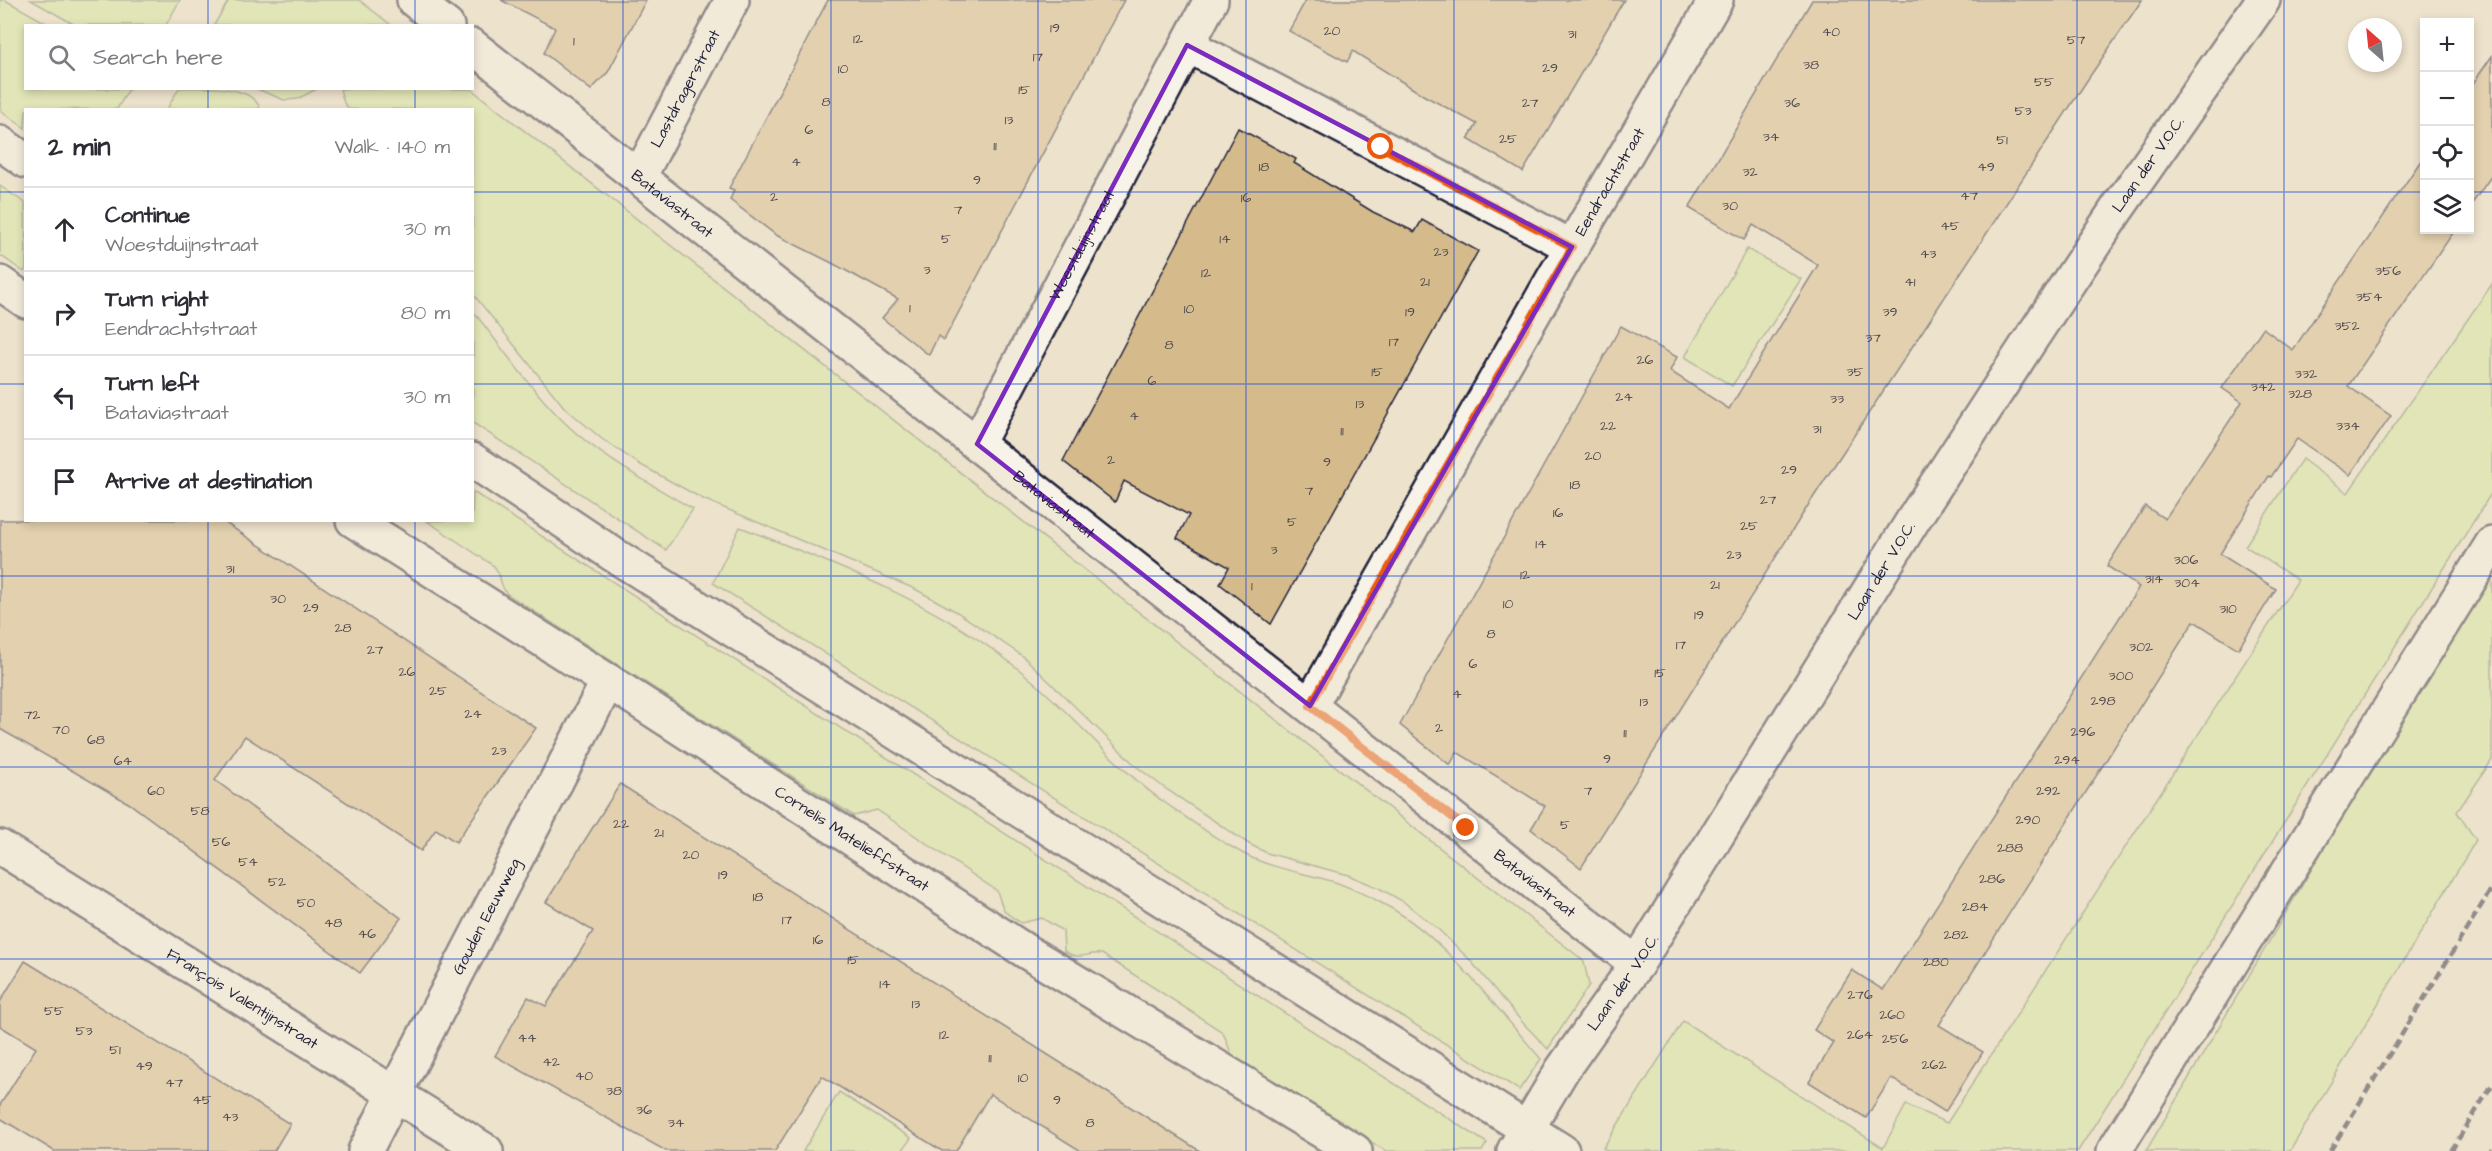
<!DOCTYPE html>
<meta charset="utf-8">
<style>
:root{--surface:#fff;--page:#f2f2f3;--text:#2b2b33;--muted:#7c7c81;--line:#e1e1e2}
body{margin:0;font-family:"Architects Daughter",sans-serif;background:var(--page);color:var(--text)}
.controls{position:absolute;right:18px;top:18px;display:grid;overflow:hidden;border-radius:0px;box-shadow:0 3px 9px #0003}
.controls button{width:54px;height:54px;display:grid;place-items:center;padding:0;border:0;border-bottom:2px solid var(--line);background:var(--surface);color:var(--text);font:30px sans-serif}
.compass{position:absolute;left:2348px;top:18px;width:54px;height:54px;border-radius:50%;background:var(--surface);box-shadow:0 3px 9px #0003;rotate:333deg}
.stop{position:absolute;width:18px;height:18px;margin:-14px;border:4px solid #ea580c;border-radius:50%;background:#fff}
.stop.end{background:#ea580c;border-color:#fff;box-shadow:0 2px 6px #0008}
.list{margin:0;padding:0;list-style:none}
h2{display:flex;justify-content:space-between;align-items:center;height:78px;margin:0;padding:0 24px;font-size:26px}
h2 small{font-size:20px;font-weight:400;color:var(--muted)}
.list li{display:grid;grid-template-columns:39px 1fr auto;gap:18px;align-items:center;box-sizing:border-box;height:84px;padding:0 24px;border-top:2px solid var(--line)}
.list b{display:block;font-size:22px;white-space:nowrap}
.list p{margin:0;font-size:20px;white-space:nowrap;color:var(--muted)}
.list em{font-size:20px;font-style:normal;color:var(--muted)}
.icon{flex:none;width:33px;height:33px;fill:none;stroke:currentColor;stroke-width:2;stroke-linecap:round;stroke-linejoin:round}
.map{position:relative;flex:none;width:2492px;height:1151px;overflow:hidden}
.search{position:absolute;background:var(--surface);box-shadow:0 3px 9px #0003;left:24px;top:24px;width:450px;height:66px;display:flex;align-items:center;gap:15px;box-sizing:border-box;padding:0 21px;border-radius:0px;color:var(--muted);font-size:22px}
.panel{position:absolute;background:var(--surface);box-shadow:0 3px 9px #0003;left:24px;top:108px;width:450px;height:414px;border-radius:0px}
.map>svg:first-child{display:block}
</style>
<div class="map">
<svg width="2492" height="1151" viewBox="0 0 2492 1151">
<rect width="100%" height="100%" fill="#ede2cc"/>
<filter id="ink" filterUnits="userSpaceOnUse"><feTurbulence type="fractalNoise" baseFrequency=".0167" numOctaves="2"/><feDisplacementMap in="SourceGraphic" scale="12" xChannelSelector="R" yChannelSelector="G"/><feConvolveMatrix kernelMatrix="1 2 1 2 8 2 1 2 1" color-interpolation-filters="sRGB"/></filter>
<g filter="url(#ink)">
<!-- green -->
<g fill="#d2e99e" stroke="#7a866c" stroke-width="1.5">
<path d="M0,0H5L50,25L26,26V88L129,89L117,109L26,110L25,128L0,110Z"/>
<path d="M31,0H180L166,25H75Z"/>
<path d="M229,0H359L391,25H214Z"/>
<path d="M179,88C200,88 253,83 260,109H167Z"/>
<path d="M257,89H317L297,99L284,100Z"/>
<path d="M340,89H471L1579,957L1584,962L1589,985L1548,1049L1523,1023L1469,959L1438,929L1404,902L1379,888L1348,875L1267,853L1249,844L1166,789L1137,767L1024,657L957,612L915,589L703,499L641,465L602,439L564,407L473,294L472,110L349,109L344,103Z"/>
<path d="M0,186L25,203L26,268L24,272L0,255Z"/>
<path d="M1747,249L1801,279L1732,386L1685,357Z"/>
<path d="M2492,284V492L2078,1151H1608L1603,1148L1683,1021L1883,1148L1906,1105L1947,1123L2298,580L2245,546L2302,459L2348,493Z"/>
<path d="M473,311C502,348 530,388 564,422C601,458 649,483 693,509L666,550L473,423Z"/>
<path d="M473,492L1487,1143L1482,1151H1386L1236,1060C1227,1051 1229,1040 1221,1031L1102,954C1085,952 1082,962 1064,951L1063,931L1042,918L1021,923C1001,910 1004,912 997,891L877,810L854,816L507,594C500,586 501,575 494,566L427,521L472,520Z"/>
<path d="M740,527C840,566 938,603 1022,672C1075,715 1115,769 1171,807C1195,824 1220,842 1246,855C1273,869 1306,873 1335,882C1354,889 1371,897 1389,907C1445,938 1498,1010 1541,1059L1519,1090L713,583Z"/>
<path d="M2492,577V760L2457,812L2476,840L2290,1151H2146L2381,751Z"/>
<path d="M839,1092L911,1138L902,1151H803Z"/>
</g>
<!-- building -->
<g fill="#d5bb8b" stroke="#22223b" stroke-width="1.5">
<path d="M501,0H646L608,72L591,90L544,53L555,28Z"/>
<path d="M828,0H1124L944,340L938,336L929,355L882,318L898,299L832,263L776,235L730,200L734,190L729,188Z"/>
<path d="M1306,0H1624L1523,172L1468,139L1477,124L1423,95L1353,51L1347,62L1289,31Z"/>
<path d="M1812,0H2142L2088,79L1809,504L1581,868L1531,829L1545,806L1457,752L1450,765L1400,725L1621,326L1677,357L1670,371L1729,409L1818,265L1753,225L1744,240L1689,208Z"/>
<path d="M2492,56V175L2469,208V89Z"/>
<path d="M1238,128L1296,159L1294,163L1373,212L1415,232L1422,220L1478,251L1271,624L1220,584L1229,567L1177,538L1189,515L1124,481L1115,502L1063,461Z"/>
<path d="M2424,156V230H2455L2348,386L2391,416L2350,475L2297,439L2271,477L2269,476L2220,554L2276,589L2238,649L2194,621L1939,1025L1983,1052L1945,1112L1891,1078L1866,1118L1809,1082L1834,1043L1814,1030L1852,970L1883,990L2139,587L2107,566L2145,506L2165,519L2242,402L2222,388L2263,328L2293,350Z"/>
<path d="M0,520H221L536,728L456,842L436,829L421,851L245,736L215,780L401,918L360,973L130,804L0,729Z"/>
<path d="M620,784L1091,1082L1200,1151H1081L990,1094L956,1151H942L822,1076L775,1151H666L495,1056L528,997L546,1006L593,931L546,902Z"/>
<path d="M25,961L290,1124L274,1151H54L0,1118V1105L36,1048L0,1026V1002Z"/>
</g>
<g fill="none" stroke-linecap="round" stroke-linejoin="round">
<!-- minor casing -->
<g stroke="#22223b" stroke-width="38">
<g id="minor">
<path d="M414,0L447,26"/>
<path d="M1187,45L1572,247"/>
<path id="s1" d="M472,46L1637,964"/>
<path d="M0,143L26,161"/>
<path id="s2" d="M639,177L732,0"/>
<path d="M0,283L26,301"/>
<path id="s3" d="M977,444L1211,0"/>
<path d="M472,460L614,555L1562,1151"/>
<path id="s4" d="M353,520L608,681L1027,952L1355,1151"/>
<path id="s5" d="M1310,706L1552,281L1716,0"/>
<path id="s6" d="M0,847L486,1151"/>
<path id="s7" d="M365,1151L608,681"/>
<path id="s8" d="M1514,1151L1562,1070L1637,964L1915,517L2029,342L2117,209L2263,0"/>
<path d="M2114,1151L2492,544"/>
</g>
</g>
<!-- minor -->
<use href="#minor" stroke="#f7f3e8" stroke-width="33"/>
<!-- rail -->
<g stroke="#22223b" stroke-width="4.5" stroke-dasharray="9 4.5" stroke-linecap="butt">
<path d="M2330,1151L2492,888"/>
<path d="M2451,1151L2492,1085"/>
<path d="M2491,1151L2492,1149"/>
</g>
</g>
</g>
<g fill="none" stroke-linecap="round" stroke-linejoin="round" filter="url(#ink)">
<!-- route -->
<path stroke="#ea580c" stroke-width="8" d="M1381,147L1572,247L1310,706L1466,828"/>
</g>
<!-- marked area -->
<path d="M0 0H2492V1151H0ZM1187,45L1572,247L1310,706L977,444Z" fill="#ede2cc" fill-opacity=".55" fill-rule="evenodd"/>
<path fill="none" stroke="#7b2cbf" stroke-width="4.5" stroke-linejoin="round" d="M1187,45L1572,247L1310,706L977,444Z"/>
<!-- grid -->
<path fill="none" stroke="#1d4ed8" stroke-width="1.5" stroke-opacity="0.55" d="M208,0V26M415,0V26M623,0V1151M831,0V1151M1038,0V1151M1246,0V1151M1454,0V1151M1661,0V1151M1869,0V1151M2077,0V1151M2284,0V1151M208,88V110M415,88V110M0,192H26M472,192H2424M2470,192H2492M0,384H26M472,384H2492M208,520V1151M415,520V1151M0,576H2492M0,767H2492M0,959H2492"/>
<g text-anchor="middle" dominant-baseline="central" stroke-width="4.5" stroke-linejoin="round" paint-order="stroke">
<!-- number labels -->
<g font-size="14" fill="#4f484f">
<text x="1055" y="28">19</text>
<text x="1332" y="31">20</text>
<text x="1831" y="32">40</text>
<text x="1572" y="34">31</text>
<text x="858" y="39">12</text>
<text x="2076" y="40">57</text>
<text x="574" y="41">1</text>
<text x="1038" y="57">17</text>
<text x="1811" y="65">38</text>
<text x="1550" y="68">29</text>
<text x="843" y="69">10</text>
<text x="2044" y="82">55</text>
<text x="1024" y="90">15</text>
<text x="826" y="102">8</text>
<text x="1530" y="103">27</text>
<text x="1792" y="103">36</text>
<text x="2023" y="111">53</text>
<text x="1009" y="120">13</text>
<text x="809" y="130">6</text>
<text x="1771" y="137">34</text>
<text x="1508" y="139">25</text>
<text x="2002" y="140">51</text>
<text x="995" y="146">11</text>
<text x="796" y="162">4</text>
<text x="1264" y="167">18</text>
<text x="1986" y="167">49</text>
<text x="1750" y="172">32</text>
<text x="977" y="180">9</text>
<text x="1969" y="196">47</text>
<text x="774" y="197">2</text>
<text x="1246" y="198">16</text>
<text x="1730" y="206">30</text>
<text x="958" y="210">7</text>
<text x="1950" y="226">45</text>
<text x="946" y="239">5</text>
<text x="1225" y="239">14</text>
<text x="1441" y="252">23</text>
<text x="1928" y="254">43</text>
<text x="927" y="270">3</text>
<text x="2388" y="271">356</text>
<text x="1206" y="273">12</text>
<text x="1425" y="282">21</text>
<text x="1910" y="282">41</text>
<text x="2369" y="297">354</text>
<text x="910" y="308">1</text>
<text x="1189" y="309">10</text>
<text x="1410" y="312">19</text>
<text x="1890" y="312">39</text>
<text x="2347" y="326">352</text>
<text x="1873" y="338">37</text>
<text x="1394" y="342">17</text>
<text x="1169" y="345">8</text>
<text x="1645" y="360">26</text>
<text x="1377" y="372">15</text>
<text x="1855" y="372">35</text>
<text x="2306" y="374">332</text>
<text x="1152" y="381">6</text>
<text x="2263" y="387">342</text>
<text x="2300" y="394">328</text>
<text x="1624" y="397">24</text>
<text x="1837" y="399">33</text>
<text x="1360" y="404">13</text>
<text x="1134" y="416">4</text>
<text x="1608" y="426">22</text>
<text x="2348" y="426">334</text>
<text x="1817" y="429">31</text>
<text x="1342" y="431">11</text>
<text x="1593" y="456">20</text>
<text x="1111" y="460">2</text>
<text x="1327" y="462">9</text>
<text x="1789" y="470">29</text>
<text x="1575" y="485">18</text>
<text x="1309" y="491">7</text>
<text x="1768" y="500">27</text>
<text x="1558" y="513">16</text>
<text x="1292" y="522">5</text>
<text x="1749" y="526">25</text>
<text x="1541" y="544">14</text>
<text x="1274" y="550">3</text>
<text x="1734" y="555">23</text>
<text x="2186" y="560">306</text>
<text x="230" y="569">31</text>
<text x="1525" y="575">12</text>
<text x="2154" y="579">314</text>
<text x="2187" y="583">304</text>
<text x="1715" y="585">21</text>
<text x="1252" y="586">1</text>
<text x="278" y="599">30</text>
<text x="1508" y="604">10</text>
<text x="311" y="608">29</text>
<text x="2228" y="609">310</text>
<text x="1699" y="615">19</text>
<text x="343" y="628">28</text>
<text x="1491" y="634">8</text>
<text x="1681" y="645">17</text>
<text x="2141" y="647">302</text>
<text x="375" y="650">27</text>
<text x="1473" y="664">6</text>
<text x="407" y="672">26</text>
<text x="1660" y="673">15</text>
<text x="2121" y="676">300</text>
<text x="438" y="691">25</text>
<text x="1457" y="694">4</text>
<text x="2103" y="701">298</text>
<text x="1644" y="702">13</text>
<text x="473" y="714">24</text>
<text x="32" y="715">72</text>
<text x="1439" y="728">2</text>
<text x="61" y="730">70</text>
<text x="2083" y="732">296</text>
<text x="1625" y="733">11</text>
<text x="96" y="740">68</text>
<text x="499" y="751">23</text>
<text x="1607" y="759">9</text>
<text x="2067" y="760">294</text>
<text x="123" y="761">64</text>
<text x="156" y="791">60</text>
<text x="1588" y="791">7</text>
<text x="2048" y="791">292</text>
<text x="200" y="811">58</text>
<text x="2028" y="820">290</text>
<text x="621" y="824">22</text>
<text x="1565" y="825">5</text>
<text x="659" y="833">21</text>
<text x="221" y="842">56</text>
<text x="2010" y="848">288</text>
<text x="691" y="855">20</text>
<text x="248" y="862">54</text>
<text x="723" y="875">19</text>
<text x="1992" y="879">286</text>
<text x="277" y="882">52</text>
<text x="758" y="897">18</text>
<text x="306" y="903">50</text>
<text x="1975" y="907">284</text>
<text x="787" y="920">17</text>
<text x="333" y="923">48</text>
<text x="367" y="934">46</text>
<text x="1956" y="935">282</text>
<text x="818" y="940">16</text>
<text x="853" y="960">15</text>
<text x="1936" y="962">280</text>
<text x="885" y="984">14</text>
<text x="1860" y="995">276</text>
<text x="916" y="1004">13</text>
<text x="54" y="1011">55</text>
<text x="1892" y="1015">260</text>
<text x="84" y="1031">53</text>
<text x="944" y="1035">12</text>
<text x="1860" y="1035">264</text>
<text x="527" y="1038">44</text>
<text x="1895" y="1039">256</text>
<text x="115" y="1050">51</text>
<text x="990" y="1058">11</text>
<text x="551" y="1062">42</text>
<text x="1934" y="1065">262</text>
<text x="144" y="1066">49</text>
<text x="584" y="1076">40</text>
<text x="1023" y="1078">10</text>
<text x="174" y="1083">47</text>
<text x="614" y="1091">38</text>
<text x="202" y="1100">45</text>
<text x="1057" y="1100">9</text>
<text x="644" y="1110">36</text>
<text x="230" y="1117">43</text>
<text x="676" y="1123">34</text>
<text x="1090" y="1123">8</text>
</g>
<!-- street labels -->
<g font-size="16" fill="#22223b" stroke="#f7f3e8">
<text stroke="none"><textPath href="#s2" startOffset="100">Lastdragerstraat</textPath></text>
<text stroke="none"><textPath href="#s8" startOffset="1173">Laan der V.O.C.</textPath></text>
<text stroke="none"><textPath href="#s5" startOffset="604">Eendrachtstraat</textPath></text>
<text stroke="none"><textPath href="#s1" startOffset="255">Bataviastraat</textPath></text>
<text stroke="none"><textPath href="#s3" startOffset="225">Woestduijnstraat</textPath></text>
<text stroke="none"><textPath href="#s1" startOffset="741">Bataviastraat</textPath></text>
<text stroke="none"><textPath href="#s8" startOffset="687">Laan der V.O.C.</textPath></text>
<text stroke="none"><textPath href="#s4" startOffset="592">Cornelis Matelieffstraat</textPath></text>
<text stroke="none"><textPath href="#s1" startOffset="1353">Bataviastraat</textPath></text>
<text stroke="none"><textPath href="#s7" startOffset="264">Gouden Eeuwweg</textPath></text>
<text stroke="none"><textPath href="#s8" startOffset="201">Laan der V.O.C.</textPath></text>
<text stroke="none"><textPath href="#s6" startOffset="286">François Valentijnstraat</textPath></text>
</g>
</g>
</svg>
<div class="controls">
<button>+</button>
<button>−</button>
<button><svg class="icon" aria-label="locate" viewBox="0 0 24 24"><circle cx="12" cy="12" r="6"/><path d="M12 2v4M12 18v4M2 12h4M18 12h4"/></svg></button>
<button><svg class="icon" aria-label="layers" viewBox="0 0 24 24"><path d="M12 4l9 5-9 5-9-5zM3 14l9 5 9-5"/></svg></button>
</div>
<svg class="compass" viewBox="-18 -18 36 36"><path d="M0-13l5 13h-10z" fill="#e53935"/><path d="M0 13l5-13h-10z" fill="#7c7c81"/></svg>
<div class="stop" style="left:1381px;top:147px"></div>
<div class="stop end" style="left:1466px;top:828px"></div>
<div class="search"><svg class="icon" aria-label="search" viewBox="0 0 24 24"><circle cx="10" cy="10" r="6"/><path d="M15 15l6 6"/></svg>Search here</div>
<section class="panel">
<h2>2 min<small>Walk · 140 m</small></h2>
<ul class="list">
<li><svg class="icon" aria-label="ahead" viewBox="0 0 24 24"><path d="M12 20V5M6 11l6-6 6 6"/></svg><div><b>Continue</b><p>Woestduijnstraat</p></div><em>30 m</em></li>
<li><svg class="icon" aria-label="right" viewBox="0 0 24 24"><path d="M7 20v-9h11M14 6l5 5-5 5"/></svg><div><b>Turn right</b><p>Eendrachtstraat</p></div><em>80 m</em></li>
<li><svg class="icon" aria-label="left" viewBox="0 0 24 24"><path d="M17 20v-9H6M10 6l-5 5 5 5"/></svg><div><b>Turn left</b><p>Bataviastraat</p></div><em>30 m</em></li>
<li><svg class="icon" aria-label="arrive" viewBox="0 0 24 24"><path d="M6 21V4h12l-3 4 3 4H6"/></svg><div><b>Arrive at destination</b></div></li>
</ul>
</section>
</div>
